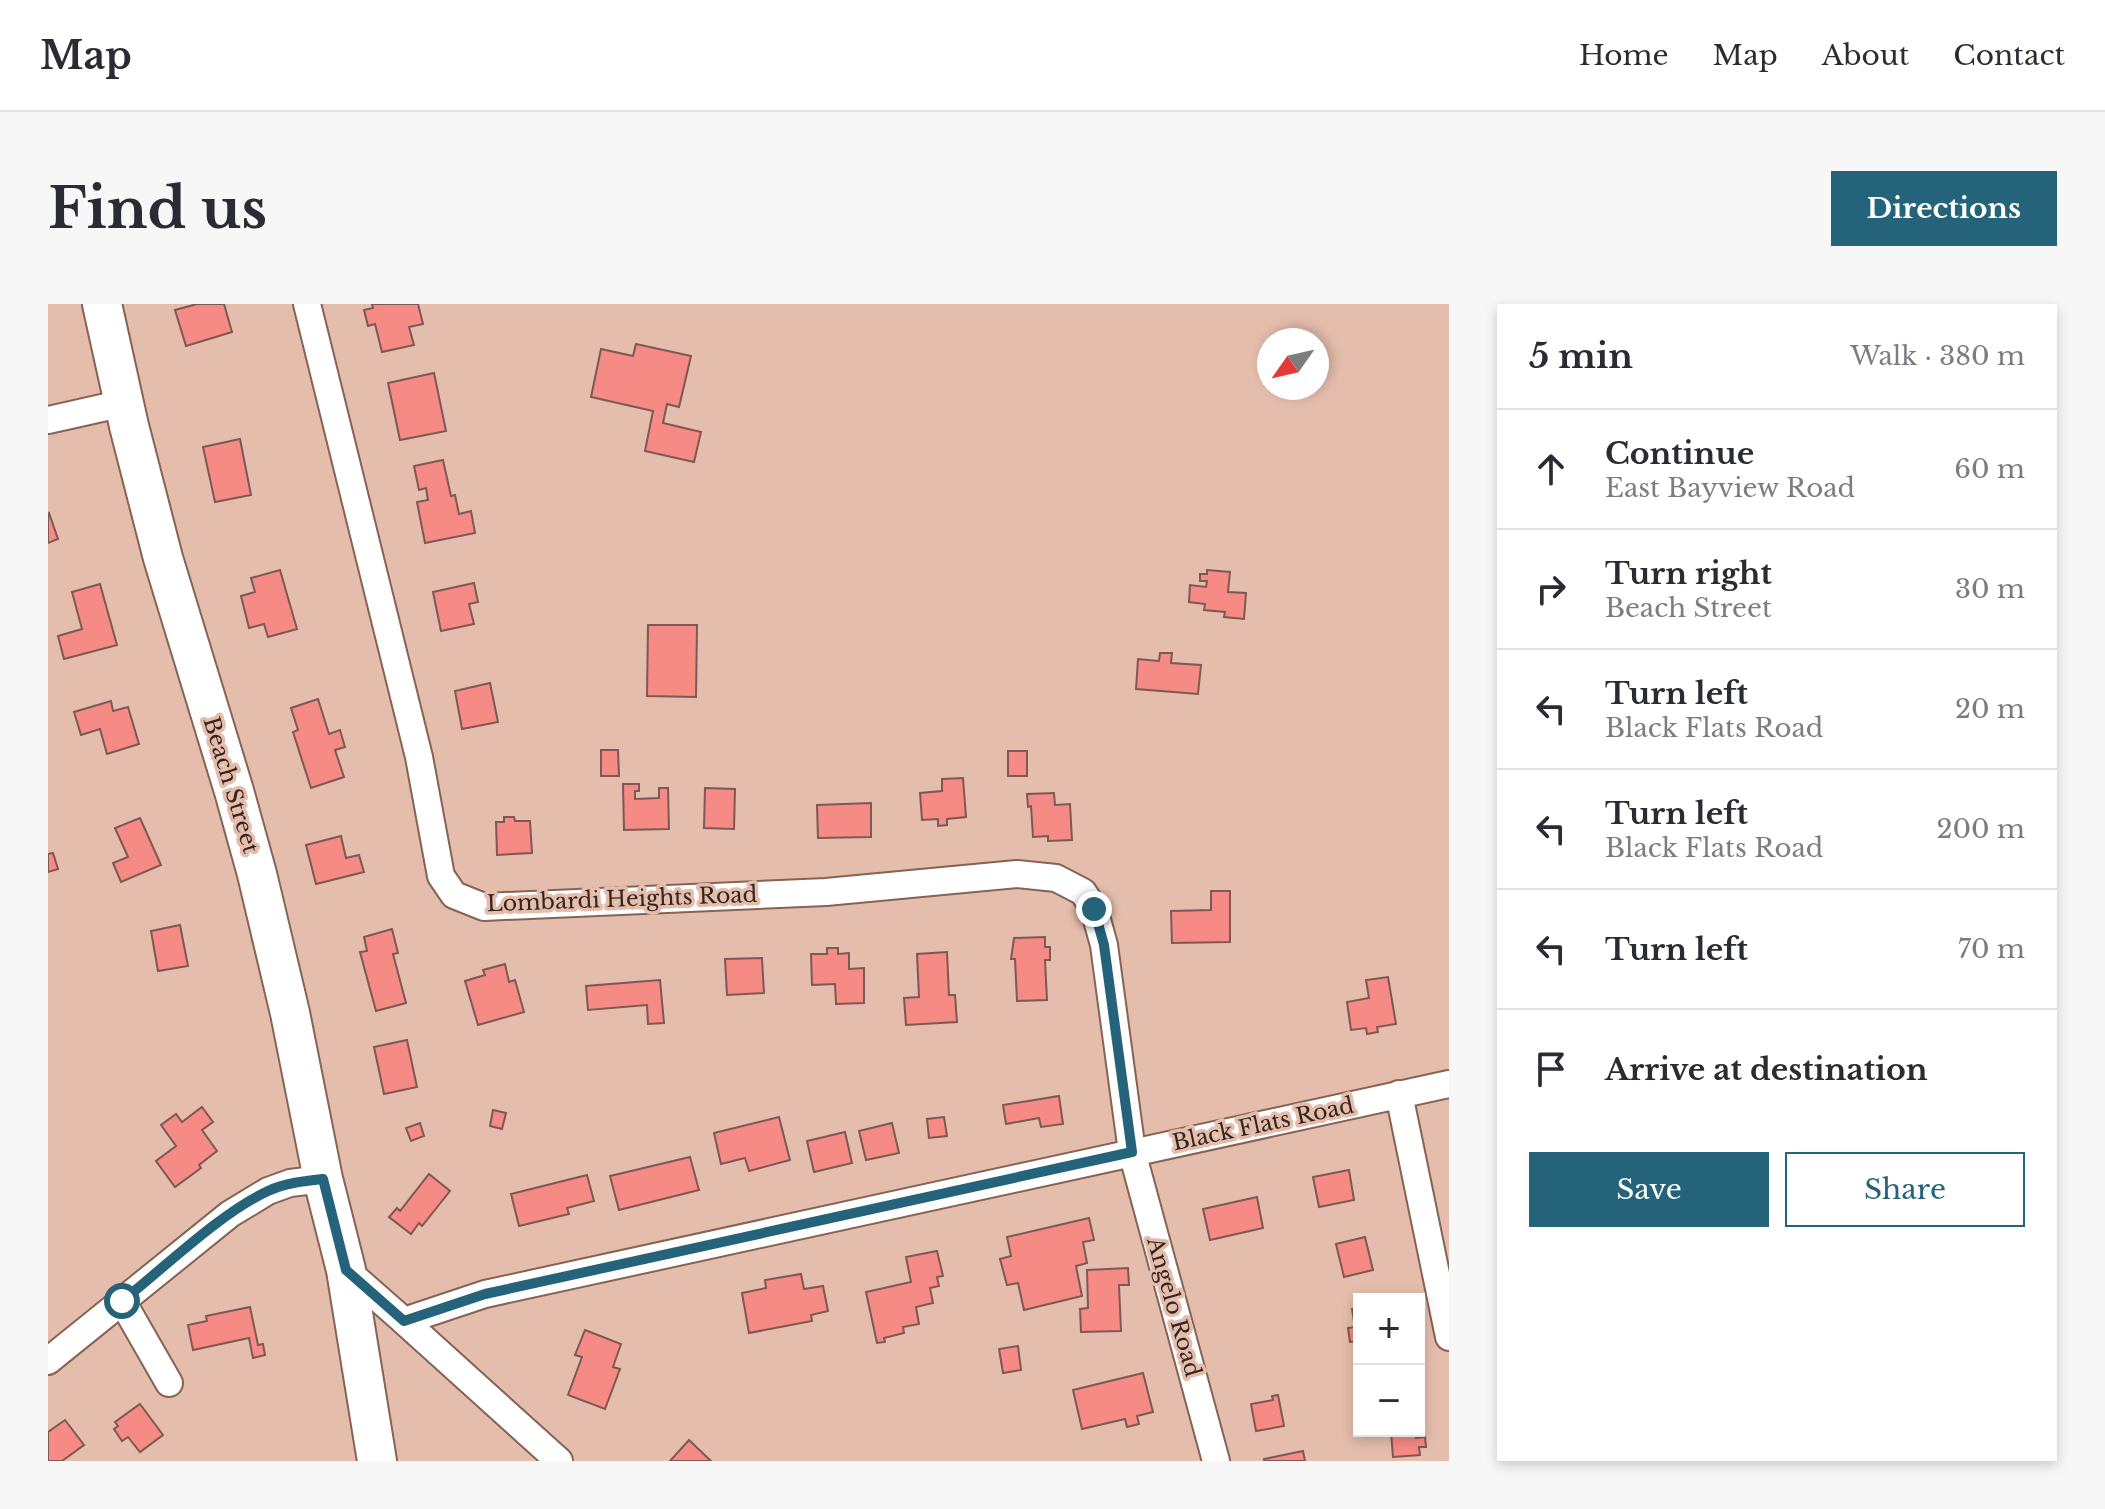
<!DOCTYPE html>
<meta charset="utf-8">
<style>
:root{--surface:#fff;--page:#f7f7f7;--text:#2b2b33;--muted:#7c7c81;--line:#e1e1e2;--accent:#246379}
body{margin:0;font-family:"Libre Baskerville",serif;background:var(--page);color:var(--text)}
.controls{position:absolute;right:24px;bottom:24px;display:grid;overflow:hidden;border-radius:0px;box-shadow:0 4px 12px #0003}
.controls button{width:72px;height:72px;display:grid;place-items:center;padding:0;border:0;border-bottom:2px solid var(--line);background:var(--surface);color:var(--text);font:40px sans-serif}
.compass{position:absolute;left:1209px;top:24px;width:72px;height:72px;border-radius:50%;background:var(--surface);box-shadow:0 4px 12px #0003;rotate:236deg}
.stop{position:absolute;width:24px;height:24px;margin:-18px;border:6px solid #246379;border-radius:50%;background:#fff}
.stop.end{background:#246379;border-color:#fff;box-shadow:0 2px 8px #0008}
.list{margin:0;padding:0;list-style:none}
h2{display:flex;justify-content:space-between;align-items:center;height:104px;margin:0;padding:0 32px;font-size:34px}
h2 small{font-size:26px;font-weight:400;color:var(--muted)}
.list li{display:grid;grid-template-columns:52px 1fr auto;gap:24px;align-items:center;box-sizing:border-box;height:120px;padding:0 32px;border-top:2px solid var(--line)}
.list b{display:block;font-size:30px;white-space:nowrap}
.list p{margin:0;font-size:26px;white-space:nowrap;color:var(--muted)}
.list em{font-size:26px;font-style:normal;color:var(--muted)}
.actions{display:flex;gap:16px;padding:24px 32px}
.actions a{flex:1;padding:18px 0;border:2px solid var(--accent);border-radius:0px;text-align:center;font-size:28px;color:var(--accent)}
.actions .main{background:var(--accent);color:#fff}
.icon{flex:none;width:44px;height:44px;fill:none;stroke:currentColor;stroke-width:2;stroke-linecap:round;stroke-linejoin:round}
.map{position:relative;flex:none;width:1401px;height:1157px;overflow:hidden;border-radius:0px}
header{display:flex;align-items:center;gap:48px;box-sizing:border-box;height:112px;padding:0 40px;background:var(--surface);border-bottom:2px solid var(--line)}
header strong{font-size:38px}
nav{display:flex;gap:44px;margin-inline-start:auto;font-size:28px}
.intro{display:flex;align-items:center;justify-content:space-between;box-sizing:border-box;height:192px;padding:0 48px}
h1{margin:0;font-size:56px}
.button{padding:20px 36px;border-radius:0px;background:var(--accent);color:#fff;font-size:28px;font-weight:700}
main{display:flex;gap:48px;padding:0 48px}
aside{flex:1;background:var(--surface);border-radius:0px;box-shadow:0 4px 12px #0003}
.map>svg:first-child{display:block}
</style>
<header>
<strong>Map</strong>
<nav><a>Home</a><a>Map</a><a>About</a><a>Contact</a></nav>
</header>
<div class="intro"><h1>Find us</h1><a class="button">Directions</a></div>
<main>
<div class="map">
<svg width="1401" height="1157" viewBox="0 0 1401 1157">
<rect width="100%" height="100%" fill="#e5bdac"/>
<!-- building -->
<g fill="#f58b84" stroke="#7e5854" stroke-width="2">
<path d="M149,0H176L184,28L138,42L127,6Z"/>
<path d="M324,0H370L375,20L361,23L366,41L334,48L327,20L320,22L316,6L325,4Z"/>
<path d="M588,40L643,52L631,103L619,100L615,119L653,128L646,158L597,147L605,107L543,93L553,45L585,52Z"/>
<path d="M386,69L398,127L352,136L340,79Z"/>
<path d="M192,135L203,191L167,198L155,143Z"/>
<path d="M395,156L403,192L407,191L411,210L423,207L427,229L377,239L369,198L380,196L378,184L371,186L366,162Z"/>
<path d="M1,209L10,235L0,239V210Z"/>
<path d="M232,266L249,325L220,333L216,320L201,324L193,292L207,288L203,274Z"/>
<path d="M1159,266L1182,268L1180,288L1198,289L1196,315L1176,313L1177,308L1156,306L1157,300L1141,298L1142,281L1158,283L1159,277H1152V270H1159Z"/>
<path d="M426,279L430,298L421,300L426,320L393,327L385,288Z"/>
<path d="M52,280L69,341L16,355L10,332L34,325L24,288Z"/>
<path d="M600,321H649L648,393L599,392Z"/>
<path d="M1112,349H1124L1123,359L1153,361L1150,390L1088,385L1090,355L1111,357Z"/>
<path d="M442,379L450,418L414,425L407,387Z"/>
<path d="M270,395L281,430L292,426L297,443L287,446L296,473L263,484L245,428L250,426L243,404Z"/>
<path d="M63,397L65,407L80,403L91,440L59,450L52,425L33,431L26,408Z"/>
<path d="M553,446H570L571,472H553Z"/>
<rect x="960" y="447" width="19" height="25"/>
<path d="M915,474L918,513L899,515V521L890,522V515L874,516L872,489L894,487V475Z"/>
<path d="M575,480H591V487H587V495L611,494V484H620L621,525L576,526Z"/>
<path d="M657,484L687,485L686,525L656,524Z"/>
<path d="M1006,489L1007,501L1022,500L1024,536L1000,537V532L985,533L983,502L980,503L979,490Z"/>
<path d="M823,499V533L770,534L769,501Z"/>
<path d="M456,513H466L467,517H482L484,549L449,551L448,518H456Z"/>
<path d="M92,514L113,561L73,578L65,559L80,553L67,524Z"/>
<path d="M293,532L298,554L311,551L316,568L268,580L258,541Z"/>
<path d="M5,549L10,565L0,568V550Z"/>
<path d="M1163,587H1182V638L1124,639L1123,607L1163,606Z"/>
<path d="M132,621L140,662L110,667L103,627Z"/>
<path d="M344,625L350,649L345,650L358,699L328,707L312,648L319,647L316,633Z"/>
<path d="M997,633V643H1002V656H997L999,696L969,697L967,655H963L966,634Z"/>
<path d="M779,644H790V650L801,649V665L816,664V699L788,700L787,680L764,681L763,650H779Z"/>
<path d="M899,648L901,691H907L909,718L858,721L856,694L871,693L869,650Z"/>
<path d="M714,654L716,689L679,691L677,655Z"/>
<path d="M457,660L461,678L467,676L476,708L430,721L417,677L437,671L435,666Z"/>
<path d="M1340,673L1348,720L1329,723L1330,728L1319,730L1318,724L1303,726L1299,698L1321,694L1318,676Z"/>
<path d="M612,676L616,719L600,720L599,701L540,706L538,682Z"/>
<path d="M359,736L369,783L336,790L326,743Z"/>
<path d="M1011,792L1015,820L993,823L991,814L958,820L955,801Z"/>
<path d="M154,803L165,818L154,826L169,847L151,861L153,864L127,883L108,857L128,842L113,821L128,810L134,818Z"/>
<path d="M445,806L458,809L454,825L442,822Z"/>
<path d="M731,813L742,856L701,867L697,854L673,860L666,829Z"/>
<path d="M896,813L899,832L881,834L879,815Z"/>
<path d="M372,819L376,832L363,837L358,824Z"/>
<path d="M844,819L851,849L818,856L811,827Z"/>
<path d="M797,828L804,859L766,868L759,837Z"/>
<path d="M642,853L651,886L571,906L562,872Z"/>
<path d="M1301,866L1306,896L1271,903L1265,873Z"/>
<path d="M381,870L402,887L374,922L371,919L363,930L341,913L349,904L352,907Z"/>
<path d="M539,871L546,897L519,904L521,910L471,922L463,890Z"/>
<path d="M1209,893L1215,924L1162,936L1155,905Z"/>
<path d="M1041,914L1046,936L1035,938L1039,959L1028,962L1034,992L976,1006L970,979L959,981L952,955L963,952L959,933Z"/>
<path d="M1317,933L1325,966L1296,973L1288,940Z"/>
<path d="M889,947L895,972L889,973L891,982L882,984L885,999L868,1003L871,1020L855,1023L856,1029L836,1034L837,1038L829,1039L818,988L863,978L858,953Z"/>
<path d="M1080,964L1081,981H1071L1073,1027L1033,1028L1032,1005L1040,1004L1039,966Z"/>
<path d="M753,970L756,985L775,982L780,1007L763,1011L764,1017L701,1029L694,989L718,984L717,976Z"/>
<path d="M202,1003L210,1041L215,1040L217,1051L205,1054L201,1034L145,1046L140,1021L159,1017L158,1012Z"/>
<path d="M1311,1004V1037L1302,1038L1300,1024L1307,1023L1304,1005Z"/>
<path d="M537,1026L573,1040L565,1063L572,1065L557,1105L520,1091L534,1053L527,1051Z"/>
<path d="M970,1042L973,1066L955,1069L951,1045Z"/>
<path d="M1095,1069L1105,1108L1089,1112L1091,1120L1079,1123L1077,1115L1034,1125L1025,1086Z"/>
<path d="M1230,1091L1236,1122L1208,1127L1203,1100L1225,1096L1224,1092Z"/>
<path d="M92,1100L115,1131L92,1148L80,1133L74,1137L66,1125L70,1122L67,1118Z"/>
<path d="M17,1116L36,1141L14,1157H0V1128Z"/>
<path d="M1367,1127L1368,1134L1377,1133L1378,1143H1371L1372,1151L1345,1153L1343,1128Z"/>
<path d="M641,1136L663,1157H622Z"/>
<path d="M1255,1147L1257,1157H1216V1155Z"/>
</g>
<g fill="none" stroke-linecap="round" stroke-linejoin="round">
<!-- street casing -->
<g stroke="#866354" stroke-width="30">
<g id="street">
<path d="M259,0L371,453L393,572L406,591L436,603L778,588L969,570L1008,574L1035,588L1046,605L1056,641L1084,848L1168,1157"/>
<path d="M0,116L76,99"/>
<path d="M1351,790L1401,1033"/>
<path d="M298,966L356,1017L437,990L1401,780"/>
<path d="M74,997L121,1079"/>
<path d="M356,1017L511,1157"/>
<path d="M0,1057L182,910L220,887L242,879L275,875"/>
</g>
</g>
<!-- secondary casing -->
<g stroke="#866354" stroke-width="42">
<path id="secondary" d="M54,0L81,122L115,254L186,487L209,570L242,709L275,875L298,966L329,1157"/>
</g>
<!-- street -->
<use href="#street" stroke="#fff" stroke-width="26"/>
<!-- secondary -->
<use href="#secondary" stroke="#fff" stroke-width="38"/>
</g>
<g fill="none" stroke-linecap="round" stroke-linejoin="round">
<!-- route -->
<path stroke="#246379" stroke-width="10" d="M74,997C116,964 172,909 220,887C237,879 256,877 275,875L298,966L356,1017L437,990L1084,848L1056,641L1046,605"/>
</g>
<g text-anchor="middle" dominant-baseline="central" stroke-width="7" stroke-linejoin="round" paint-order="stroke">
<!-- street labels -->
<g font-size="22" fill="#34251e" stroke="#e5bdac">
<text transform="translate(183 481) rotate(73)">Beach Street</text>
<text transform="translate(574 595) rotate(-2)">Lombardi Heights Road</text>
<text transform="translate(1215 820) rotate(-12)">Black Flats Road</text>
<text transform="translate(1126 1003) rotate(74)">Angelo Road</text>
</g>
</g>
</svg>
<div class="controls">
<button>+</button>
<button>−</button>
</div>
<svg class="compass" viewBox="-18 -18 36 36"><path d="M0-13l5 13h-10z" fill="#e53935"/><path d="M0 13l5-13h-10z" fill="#7c7c81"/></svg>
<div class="stop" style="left:74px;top:997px"></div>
<div class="stop end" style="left:1046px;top:605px"></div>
</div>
<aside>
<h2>5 min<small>Walk · 380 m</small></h2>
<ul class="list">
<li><svg class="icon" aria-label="ahead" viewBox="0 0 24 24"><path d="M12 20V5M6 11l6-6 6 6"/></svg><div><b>Continue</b><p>East Bayview Road</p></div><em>60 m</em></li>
<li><svg class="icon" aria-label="right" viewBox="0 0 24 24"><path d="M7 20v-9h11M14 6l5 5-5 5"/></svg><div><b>Turn right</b><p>Beach Street</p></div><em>30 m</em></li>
<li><svg class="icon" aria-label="left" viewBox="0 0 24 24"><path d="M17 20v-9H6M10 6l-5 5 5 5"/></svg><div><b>Turn left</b><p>Black Flats Road</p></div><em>20 m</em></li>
<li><svg class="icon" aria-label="left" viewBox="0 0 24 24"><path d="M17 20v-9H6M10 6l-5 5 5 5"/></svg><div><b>Turn left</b><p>Black Flats Road</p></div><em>200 m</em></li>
<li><svg class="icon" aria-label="left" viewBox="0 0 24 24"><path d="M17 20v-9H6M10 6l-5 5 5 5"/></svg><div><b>Turn left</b></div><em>70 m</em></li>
<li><svg class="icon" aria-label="arrive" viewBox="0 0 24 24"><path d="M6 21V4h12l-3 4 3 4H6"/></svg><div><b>Arrive at destination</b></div></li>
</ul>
<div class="actions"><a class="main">Save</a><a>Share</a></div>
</aside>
</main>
